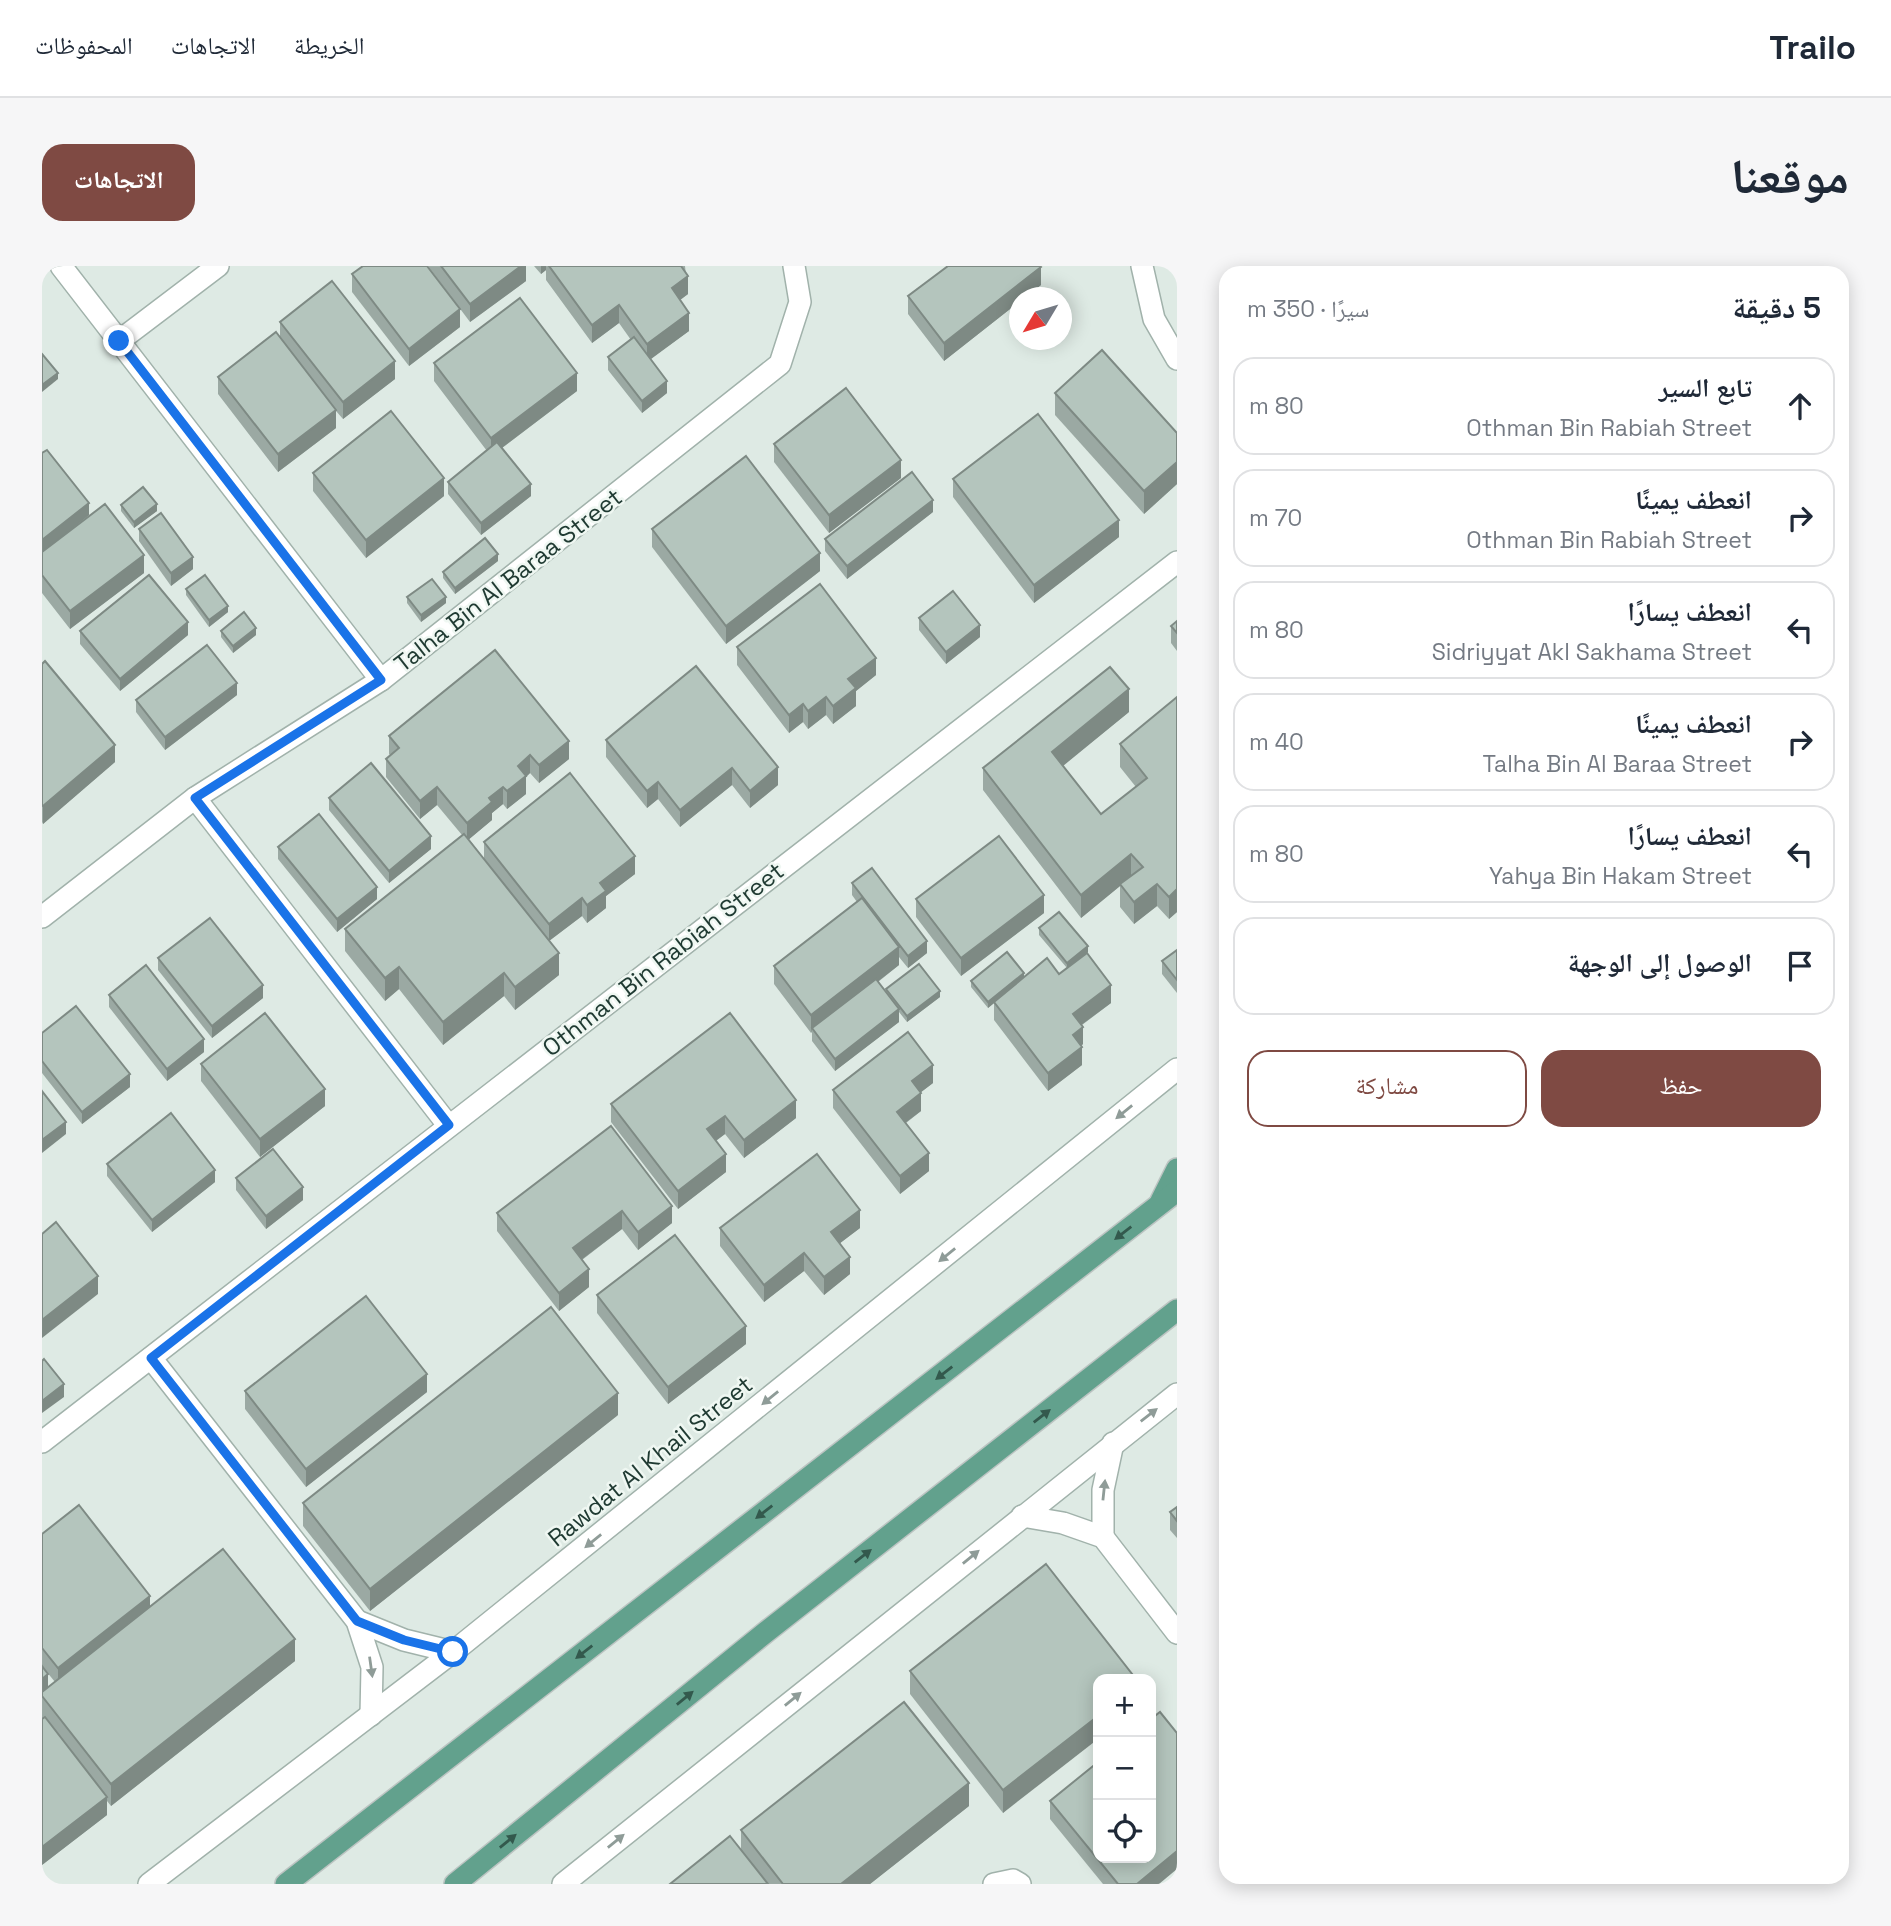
<!DOCTYPE html>
<html lang="ar">
<meta charset="utf-8">
<style>
:root{--surface:#fff;--page:#f6f6f7;--text:#1f2937;--muted:#747a83;--line:#e0e1e3;--accent:#7f4a43}
body{margin:0;font-family:"Space Grotesk","Noto Naskh Arabic",sans-serif;background:var(--page);color:var(--text);direction:rtl}
.controls{position:absolute;right:21px;bottom:21px;display:grid;overflow:hidden;border-radius:14px;box-shadow:0 4px 18px #0003}
.controls button{width:63px;height:63px;display:grid;place-items:center;padding:0;border:0;border-bottom:2px solid var(--line);background:var(--surface);color:var(--text);font:35px sans-serif}
.compass{position:absolute;left:967px;top:21px;width:63px;height:63px;border-radius:50%;background:var(--surface);box-shadow:0 4px 18px #0003;rotate:232deg}
.stop{position:absolute;width:21px;height:21px;margin:-16px;border:5px solid #1a73e8;border-radius:50%;background:#fff}
.stop.end{background:#1a73e8;border-color:#fff;box-shadow:0 2px 7px #0008}
.list{margin:0;padding:0;list-style:none}
h2{display:flex;justify-content:space-between;align-items:center;height:91px;margin:0;padding:0 28px;font-size:30px}
h2 small{font-size:23px;font-weight:400;color:var(--muted)}
.list li{display:grid;grid-template-columns:46px 1fr auto;gap:21px;align-items:center;box-sizing:border-box;height:98px;margin:0 14px 14px;padding:0 14px;border:2px solid var(--line);border-radius:21px}
.list b{display:block;font-size:26px;white-space:nowrap}
.list p{margin:0;font-size:23px;white-space:nowrap;color:var(--muted)}
.list em{font-size:23px;font-style:normal;color:var(--muted)}
.actions{display:flex;gap:14px;padding:21px 28px}
.actions a{flex:1;padding:16px 0;border:2px solid var(--accent);border-radius:21px;text-align:center;font-size:24px;color:var(--accent)}
.actions .main{background:var(--accent);color:#fff}
.icon{flex:none;width:38px;height:38px;fill:none;stroke:currentColor;stroke-width:2;stroke-linecap:round;stroke-linejoin:round}
.map{position:relative;flex:none;width:1135px;height:1618px;overflow:hidden;direction:ltr;border-radius:21px}
header{display:flex;align-items:center;gap:42px;box-sizing:border-box;height:98px;padding:0 35px;background:var(--surface);border-bottom:2px solid var(--line)}
header strong{font-size:33px}
nav{display:flex;gap:38px;margin-inline-start:auto;font-size:24px}
.intro{display:flex;align-items:center;justify-content:space-between;box-sizing:border-box;height:168px;padding:0 42px}
h1{margin:0;font-size:49px}
.button{padding:18px 32px;border-radius:21px;background:var(--accent);color:#fff;font-size:24px;font-weight:700}
main{display:flex;gap:42px;padding:0 42px}
aside{flex:1;background:var(--surface);border-radius:21px;box-shadow:0 4px 18px #0003}
.map>svg:first-child{display:block}
</style>
<header>
<strong>Trailo</strong>
<nav><a>الخريطة</a><a>الاتجاهات</a><a>المحفوظات</a></nav>
</header>
<div class="intro"><h1>موقعنا</h1><a class="button">الاتجاهات</a></div>
<main>
<aside>
<h2>5 دقيقة<small>سيرًا · 350 m</small></h2>
<ul class="list">
<li><svg class="icon" aria-label="ahead" viewBox="0 0 24 24"><path d="M12 20V5M6 11l6-6 6 6"/></svg><div><b>تابع السير</b><p>Othman Bin Rabiah Street</p></div><em>80 m</em></li>
<li><svg class="icon" aria-label="right" viewBox="0 0 24 24"><path d="M7 20v-9h11M14 6l5 5-5 5"/></svg><div><b>انعطف يمينًا</b><p>Othman Bin Rabiah Street</p></div><em>70 m</em></li>
<li><svg class="icon" aria-label="left" viewBox="0 0 24 24"><path d="M17 20v-9H6M10 6l-5 5 5 5"/></svg><div><b>انعطف يسارًا</b><p>Sidriyyat Akl Sakhama Street</p></div><em>80 m</em></li>
<li><svg class="icon" aria-label="right" viewBox="0 0 24 24"><path d="M7 20v-9h11M14 6l5 5-5 5"/></svg><div><b>انعطف يمينًا</b><p>Talha Bin Al Baraa Street</p></div><em>40 m</em></li>
<li><svg class="icon" aria-label="left" viewBox="0 0 24 24"><path d="M17 20v-9H6M10 6l-5 5 5 5"/></svg><div><b>انعطف يسارًا</b><p>Yahya Bin Hakam Street</p></div><em>80 m</em></li>
<li><svg class="icon" aria-label="arrive" viewBox="0 0 24 24"><path d="M6 21V4h12l-3 4 3 4H6"/></svg><div><b>الوصول إلى الوجهة</b></div></li>
</ul>
<div class="actions"><a class="main">حفظ</a><a>مشاركة</a></div>
</aside>
<div class="map">
<svg width="1135" height="1618" viewBox="0 0 1135 1618">
<rect width="100%" height="100%" fill="#deeae4"/>
<g fill="none" stroke-linecap="round" stroke-linejoin="round">
<!-- minor casing -->
<g stroke="#a1b2ab" stroke-width="24">
<g id="minor">
<path d="M19,0L339,414"/>
<path d="M1100,0L1112,53L1135,93"/>
<path d="M77,75L176,0"/>
<path d="M153,532L406,859"/>
<path d="M0,651L153,532L339,414L738,98L758,36L752,0"/>
<path d="M109,1092L315,1355L330,1401L329,1449"/>
<path d="M0,1176L1135,296"/>
<path d="M980,1250L1021,1257L1061,1271L1135,1367"/>
<path d="M1061,1271V1224L1071,1177"/>
<path d="M315,1355L362,1374L411,1386"/>
<path d="M521,1618L1135,1128"/>
<path d="M952,1618L971,1614L978,1618"/>
</g>
</g>
<!-- tertiary casing -->
<g stroke="#a1b2ab" stroke-width="24">
<path id="tertiary" d="M107,1618L411,1386L1135,803"/>
</g>
<!-- primary casing -->
<g stroke="#bcc4c2" stroke-width="24">
<g id="primary">
<path d="M1119,935L1135,903"/>
<path d="M244,1618L1135,925"/>
<path d="M413,1618L724,1366L1135,1044"/>
</g>
</g>
<!-- minor -->
<use href="#minor" stroke="#fff" stroke-width="21"/>
<!-- tertiary -->
<use href="#tertiary" stroke="#fff" stroke-width="21"/>
<!-- primary -->
<use href="#primary" stroke="#62a18d" stroke-width="21"/>
</g>
<!-- wall -->
<g fill="#9ba9a3">
<path d="M386,0H484V15L428,56Z"/>
<path d="M492,0H643L646,28L638,34L647,65L608,93L625,127L600,147L566,104V91L589,74L577,57L550,77L504,14V4L499,8Z"/>
<path d="M310,8L418,61L367,100L310,26Z"/>
<path d="M999,19L977,32V36L902,95L866,48V30Z"/>
<path d="M238,56L353,113L301,153L294,145V162L236,206L176,128V111L238,71Z"/>
<path d="M392,97L535,125L460,182L489,230L439,269L406,228V216L445,185L392,115Z"/>
<path d="M1013,127L1135,167V218L1102,248L1013,149Z"/>
<path d="M732,178L859,212L787,267L732,196Z"/>
<path d="M0,187L47,249L22,269L102,307L28,363L0,327Z"/>
<path d="M271,207L402,230L324,292L271,225Z"/>
<path d="M911,213L1077,271L992,337L911,231Z"/>
<path d="M79,239L115,245L92,262L79,245Z"/>
<path d="M891,246L805,313L783,285V273Z"/>
<path d="M97,263L151,303L129,320L97,275Z"/>
<path d="M610,263L778,305L684,378L610,281Z"/>
<path d="M456,295L413,328L401,312V306Z"/>
<path d="M144,323L186,346L167,361L144,329Z"/>
<path d="M365,331L404,337L379,356L365,337Z"/>
<path d="M877,352L938,371L904,398L877,364Z"/>
<path d="M1135,355V385L1129,377V360Z"/>
<path d="M38,365L146,369L78,425L38,378Z"/>
<path d="M179,365L214,369L191,387L179,371Z"/>
<path d="M695,381L834,409L814,425V440L791,458L784,449L766,463L761,456L747,467L695,399Z"/>
<path d="M0,398L73,496L1,558L0,556Z"/>
<path d="M654,400L736,519L708,542L690,519L638,561L616,533L605,542L564,491V474Z"/>
<path d="M195,429L123,484L94,446V434Z"/>
<path d="M1135,431V646L1127,653L1115,640L1092,658L1078,641V620L1039,652L941,524V502L1087,446L1020,500L1059,548L1094,521L1078,501V478Z"/>
<path d="M347,470L527,493L497,517L488,507L484,511V528L465,543L461,538L450,547V554L427,573L442,593V576L593,608L564,630V642L545,657L540,650L507,675L517,709L473,744L462,730L401,779L357,723L343,735L303,685V663L420,569L395,539L378,553L344,511V493L348,489L347,488Z"/>
<path d="M287,532L389,583L347,617L287,544Z"/>
<path d="M236,581L335,633L295,666L236,593Z"/>
<path d="M810,617L885,687L866,702L857,691V699L836,716L844,727V723L898,731L865,756L857,746V756L793,805L770,775V766L769,767L732,718V700L815,636L810,629Z"/>
<path d="M874,633L1002,647L919,710L874,651Z"/>
<path d="M997,662L1046,686L1042,689L1069,737L1040,759L1041,778L1039,780L1040,799L1006,825L952,754V737L946,742L929,721V715L982,712L1017,708L1025,702L997,669Z"/>
<path d="M1135,684V727L1120,708V695Z"/>
<path d="M116,692L221,732L170,772L116,704Z"/>
<path d="M67,729L162,786L125,815L67,741Z"/>
<path d="M0,767L88,821L40,858L0,807Z"/>
<path d="M159,798L283,840L218,891L159,815Z"/>
<path d="M891,817L879,826V845L864,857L887,905L858,928L791,842V824Z"/>
<path d="M569,838L754,852L702,892L683,868L674,875L684,906L636,943L569,856Z"/>
<path d="M569,860L630,957L596,984L580,963L540,994L547,1021L517,1045L455,965V947Z"/>
<path d="M65,898L173,916L110,966L65,910Z"/>
<path d="M194,912L261,934L224,963L194,924Z"/>
<path d="M678,962H818L798,977L808,1008L782,1029L762,1005L722,1036L678,980Z"/>
<path d="M555,1029L704,1078L626,1138L555,1047Z"/>
<path d="M203,1125L385,1126L264,1221L203,1143Z"/>
<path d="M576,1149L328,1345L261,1260V1237Z"/>
<path d="M1135,1241V1272L1128,1264V1246Z"/>
<path d="M0,1268L108,1340L253,1395L69,1540L65,1535V1549L0,1599V1400L6,1421L13,1416L0,1400Z"/>
<path d="M868,1405L1094,1413L961,1547L868,1428Z"/>
<path d="M1008,1535L1117,1618H1061L1008,1553Z"/>
<path d="M927,1540L828,1618H628L699,1584V1564Z"/>
</g>
<!-- shaded-wall -->
<g fill="#7e8a84">
<path d="M479,0H484V15L428,56V38Z"/>
<path d="M499,0H504V4L499,8Z"/>
<path d="M999,1V19L983,32H977V36L902,95V77Z"/>
<path d="M646,10V28L630,40V22Z"/>
<path d="M577,39V57L550,77V59Z"/>
<path d="M418,43V61L367,100V83Z"/>
<path d="M647,47V65L605,96V78Z"/>
<path d="M353,95V113L301,153V136Z"/>
<path d="M16,107V113L0,126V119Z"/>
<path d="M535,107V125L449,190V172Z"/>
<path d="M625,115V127L600,147V135Z"/>
<path d="M294,144V162L236,206V188Z"/>
<path d="M859,194V212L787,267V249Z"/>
<path d="M1135,196V218L1102,248V225Z"/>
<path d="M402,212V230L324,292V274Z"/>
<path d="M489,218V230L439,269V257Z"/>
<path d="M891,234V246L805,313V300Z"/>
<path d="M47,237V249L0,287V274Z"/>
<path d="M115,238V245L92,262V256Z"/>
<path d="M1077,254V271L992,337V319Z"/>
<path d="M778,287V305L684,378V360Z"/>
<path d="M456,288V295L413,328V322Z"/>
<path d="M102,289V307L28,363V345Z"/>
<path d="M151,291V303L129,320V307Z"/>
<path d="M404,331V337L379,356V349Z"/>
<path d="M186,340V346L167,361V354Z"/>
<path d="M146,356V369L78,425V413Z"/>
<path d="M938,359V371L904,398V386Z"/>
<path d="M214,362V369L191,387V380Z"/>
<path d="M834,392V409L814,425V440L791,458V440L806,413Z"/>
<path d="M195,417V429L123,484V471Z"/>
<path d="M1087,423V446L1010,509V486Z"/>
<path d="M784,431V449L766,463V445Z"/>
<path d="M761,438V456L747,467V449Z"/>
<path d="M527,475V493L497,517V499Z"/>
<path d="M73,479V496L1,558V540Z"/>
<path d="M488,489V507L484,511V528L465,543V525L476,500Z"/>
<path d="M736,501V519L708,542V525Z"/>
<path d="M690,502V519L638,561V544Z"/>
<path d="M616,516V533L605,542V525Z"/>
<path d="M395,521V539L378,553V535Z"/>
<path d="M461,521V538L450,547V554L425,575V557L447,532Z"/>
<path d="M389,570V583L347,617V605Z"/>
<path d="M1089,588V611L1039,652V629Z"/>
<path d="M593,590V608L564,630V642L545,657V639L558,617Z"/>
<path d="M1115,618V640L1092,658V636Z"/>
<path d="M335,621V633L295,666V653Z"/>
<path d="M1135,623V646L1127,653V631Z"/>
<path d="M1002,629V647L919,710V692Z"/>
<path d="M540,632V650L507,675V658Z"/>
<path d="M885,675V687L866,702V690Z"/>
<path d="M1046,680V686L1025,703V697Z"/>
<path d="M857,681V699L772,765L770,762L769,767V749Z"/>
<path d="M517,687V709L473,744V721Z"/>
<path d="M357,701V723L343,735V712Z"/>
<path d="M462,707V730L401,779V756Z"/>
<path d="M982,707V713L946,742V736Z"/>
<path d="M221,719V732L170,772V760Z"/>
<path d="M1069,719V737L1031,765V748Z"/>
<path d="M898,725V731L865,756V750Z"/>
<path d="M857,743V756L793,805V793Z"/>
<path d="M1041,761V778L1031,787V769Z"/>
<path d="M162,773V786L125,815V803Z"/>
<path d="M1040,781V799L1006,825V807Z"/>
<path d="M891,799V817L870,833V815Z"/>
<path d="M88,808V821L40,858V846Z"/>
<path d="M283,823V840L218,891V873Z"/>
<path d="M879,827V845L855,863V846Z"/>
<path d="M754,834V852L702,892V874Z"/>
<path d="M683,850V868L665,881V863Z"/>
<path d="M24,856V868L0,887V874Z"/>
<path d="M887,887V905L858,928V910Z"/>
<path d="M684,888V906L636,943V925Z"/>
<path d="M173,904V916L110,966V954Z"/>
<path d="M261,921V934L224,963V950Z"/>
<path d="M630,940V957L596,984V966Z"/>
<path d="M818,944V962L789,984V966Z"/>
<path d="M580,945V963L531,1000V982Z"/>
<path d="M762,987V1005L722,1036V1019Z"/>
<path d="M808,991V1008L782,1029V1011Z"/>
<path d="M547,1003V1021L517,1045V1027Z"/>
<path d="M56,1010V1028L0,1072V1054Z"/>
<path d="M704,1060V1078L626,1138V1121Z"/>
<path d="M385,1108V1126L264,1221V1203Z"/>
<path d="M22,1118V1131L0,1147V1135Z"/>
<path d="M576,1127V1149L328,1345V1323Z"/>
<path d="M108,1330V1348L16,1420V1402Z"/>
<path d="M253,1373V1395L69,1540V1518Z"/>
<path d="M6,1408V1426L0,1431V1413Z"/>
<path d="M1056,1450V1473L961,1547V1524Z"/>
<path d="M927,1517V1540L828,1618H799Z"/>
<path d="M65,1531V1549L0,1599V1581Z"/>
<path d="M1135,1585V1603L1117,1618H1095Z"/>
</g>
<!-- building -->
<g fill="#b4c5bd" stroke="#7e8a84" stroke-width="2">
<path d="M321,0H385L418,43L367,83L310,8Z"/>
<path d="M399,0H479L428,38Z"/>
<path d="M507,0H639L646,10L630,22L647,47L605,78L577,39L550,59Z"/>
<path d="M906,0H998L999,1L902,77L866,30Z"/>
<path d="M290,15L353,95L301,136L238,56Z"/>
<path d="M478,32L535,107L449,172L392,97Z"/>
<path d="M234,66L294,144L236,188L176,111Z"/>
<path d="M592,71L625,115L600,135L566,91Z"/>
<path d="M1060,84L1135,167V196L1102,225L1013,127Z"/>
<path d="M0,88L16,107L0,119Z"/>
<path d="M804,122L859,194L787,249L732,178Z"/>
<path d="M349,145L402,212L324,274L271,207Z"/>
<path d="M996,148L1077,254L992,319L911,213Z"/>
<path d="M455,176L489,218L439,257L406,216Z"/>
<path d="M5,184L47,237L0,274V187Z"/>
<path d="M704,190L778,287L684,360L610,263Z"/>
<path d="M870,206L891,234L805,300L783,273Z"/>
<path d="M101,221L115,238L92,256L79,239Z"/>
<path d="M63,238L102,289L28,345L0,309V286Z"/>
<path d="M119,247L151,291L129,307L97,263Z"/>
<path d="M443,272L456,288L413,322L401,306Z"/>
<path d="M107,309L146,356L78,413L38,365Z"/>
<path d="M163,309L186,340L167,354L144,323Z"/>
<path d="M390,313L404,331L379,349L365,331Z"/>
<path d="M778,318L834,392L806,413L814,422L791,440L784,431L766,445L761,438L747,449L695,381Z"/>
<path d="M911,325L938,359L904,386L877,352Z"/>
<path d="M202,346L214,362L191,380L179,365Z"/>
<path d="M1135,355V367L1129,360Z"/>
<path d="M165,379L195,417L123,471L94,434Z"/>
<path d="M453,384L527,475L497,499L488,489L476,500L484,510L465,525L461,521L447,532L450,536L425,557L395,521L378,535L344,493L357,482L347,470Z"/>
<path d="M3,395L73,479L1,540L0,539V398Z"/>
<path d="M654,400L736,501L708,525L690,502L638,544L616,516L605,525L564,474Z"/>
<path d="M1068,401L1087,423L1010,486L1059,548L1105,512L1078,478L1135,431V623L1127,631L1115,618L1092,636L1078,618L1101,601L1089,588L1039,629L941,502Z"/>
<path d="M329,497L389,570L347,605L287,532Z"/>
<path d="M528,507L593,590L558,617L564,625L545,639L540,632L507,658L442,576Z"/>
<path d="M277,548L335,621L295,653L236,581Z"/>
<path d="M422,568L517,687L473,721L462,707L401,756L357,701L343,712L303,663Z"/>
<path d="M957,570L1002,629L919,692L874,633Z"/>
<path d="M830,602L885,675L866,690L810,617Z"/>
<path d="M820,632L857,681L769,749L732,700Z"/>
<path d="M1017,646L1046,680L1025,697L997,662Z"/>
<path d="M168,652L221,719L170,760L116,692Z"/>
<path d="M1135,684V714L1120,695Z"/>
<path d="M965,686L982,707L946,736L929,715Z"/>
<path d="M1045,687L1069,719L1031,748L1041,761L1031,769L1040,781L1006,807L952,736L1005,692L1017,708Z"/>
<path d="M877,698L898,725L865,750L844,723Z"/>
<path d="M104,699L162,773L125,803L67,729Z"/>
<path d="M834,713L857,743L793,793L770,762Z"/>
<path d="M34,740L88,808L40,846L0,795V767Z"/>
<path d="M223,747L283,823L218,873L159,798Z"/>
<path d="M688,747L754,834L702,874L683,850L665,863L684,888L636,925L569,838Z"/>
<path d="M866,766L891,799L870,815L879,827L855,846L887,887L858,910L791,824Z"/>
<path d="M0,825L24,856L0,874Z"/>
<path d="M129,847L173,904L110,954L65,898Z"/>
<path d="M569,860L630,940L596,966L580,945L531,982L547,1003L517,1027L455,947Z"/>
<path d="M231,883L261,921L224,950L194,912Z"/>
<path d="M775,888L818,944L789,966L808,991L782,1011L762,987L722,1019L678,962Z"/>
<path d="M14,956L56,1010L0,1054V968Z"/>
<path d="M633,969L704,1060L626,1121L555,1029Z"/>
<path d="M324,1030L385,1108L264,1203L203,1125Z"/>
<path d="M509,1041L576,1127L328,1323L261,1237Z"/>
<path d="M2,1093L22,1118L0,1135V1095Z"/>
<path d="M37,1239L108,1330L16,1402L0,1382V1268Z"/>
<path d="M1135,1241V1255L1128,1246Z"/>
<path d="M181,1283L253,1373L69,1518L0,1430V1426Z"/>
<path d="M1004,1298L1094,1413H1056V1450L961,1524L868,1405Z"/>
<path d="M0,1400L6,1408L0,1413Z"/>
<path d="M862,1436L927,1517L799,1618H741L699,1564Z"/>
<path d="M1118,1446L1135,1467V1585L1095,1618H1076L1008,1535L1056,1496V1592H1109V1453Z"/>
<path d="M3,1451L65,1531L0,1581V1453Z"/>
<path d="M688,1570L726,1618H628Z"/>
</g>
<!-- one-way arrows -->
<defs><path id="oneway-solid" d="M-6-.8H1V-3.2L6.5 0L1 3.2V.8H-6Z" transform="scale(1.75)"/></defs>
<g fill="#8f9c98">
<use href="#oneway-solid" transform="translate(1082 846) rotate(141)"/>
<use href="#oneway-solid" transform="translate(905 989) rotate(141)"/>
<use href="#oneway-solid" transform="translate(728 1132) rotate(141)"/>
<use href="#oneway-solid" transform="translate(1107 1149) rotate(-38)"/>
<use href="#oneway-solid" transform="translate(1062 1224) rotate(-84)"/>
<use href="#oneway-solid" transform="translate(551 1275) rotate(141)"/>
<use href="#oneway-solid" transform="translate(929 1291) rotate(-39)"/>
<use href="#oneway-solid" transform="translate(329 1401) rotate(82)"/>
<use href="#oneway-solid" transform="translate(751 1433) rotate(-39)"/>
<use href="#oneway-solid" transform="translate(574 1575) rotate(-39)"/>
</g>
<g fill="#33594d">
<use href="#oneway-solid" transform="translate(1081 967) rotate(142)"/>
<use href="#oneway-solid" transform="translate(902 1107) rotate(142)"/>
<use href="#oneway-solid" transform="translate(1000 1150) rotate(-38)"/>
<use href="#oneway-solid" transform="translate(722 1246) rotate(142)"/>
<use href="#oneway-solid" transform="translate(821 1290) rotate(-38)"/>
<use href="#oneway-solid" transform="translate(542 1386) rotate(142)"/>
<use href="#oneway-solid" transform="translate(643 1432) rotate(-39)"/>
<use href="#oneway-solid" transform="translate(466 1575) rotate(-39)"/>
</g>
<g fill="none" stroke-linecap="round" stroke-linejoin="round">
<!-- route -->
<path stroke="#1a73e8" stroke-width="9" d="M77,75L339,414L153,532L407,859L109,1092L315,1355L362,1374L411,1386"/>
</g>
<g text-anchor="middle" dominant-baseline="central" stroke-width="5" stroke-linejoin="round" paint-order="stroke">
<!-- street labels -->
<g font-size="24" fill="#1f3a32" stroke="#eff7f2">
<text transform="translate(466 314) rotate(-38)">Talha Bin Al Baraa Street</text>
<text transform="translate(621 693) rotate(-38)">Othman Bin Rabiah Street</text>
<text transform="translate(608 1195) rotate(-39)">Rawdat Al Khail Street</text>
</g>
</g>
</svg>
<div class="controls">
<button>+</button>
<button>−</button>
<button><svg class="icon" aria-label="locate" viewBox="0 0 24 24"><circle cx="12" cy="12" r="6"/><path d="M12 2v4M12 18v4M2 12h4M18 12h4"/></svg></button>
</div>
<svg class="compass" viewBox="-18 -18 36 36"><path d="M0-13l5 13h-10z" fill="#e53935"/><path d="M0 13l5-13h-10z" fill="#747a83"/></svg>
<div class="stop" style="left:411px;top:1386px"></div>
<div class="stop end" style="left:77px;top:75px"></div>
</div>
</main>
